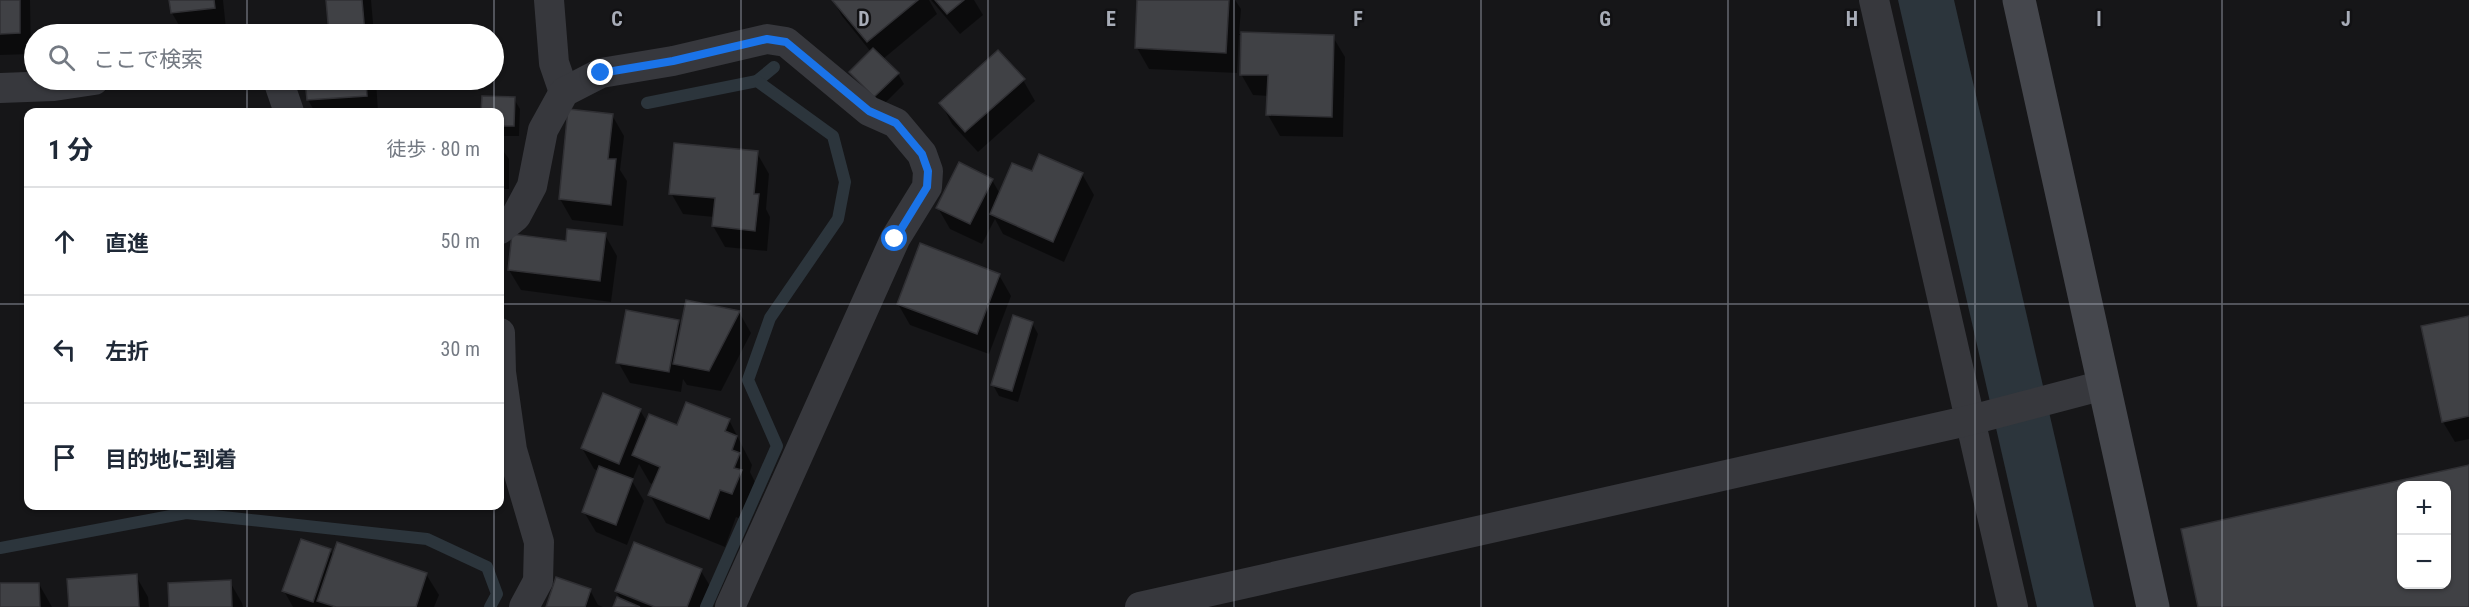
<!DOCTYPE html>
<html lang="ja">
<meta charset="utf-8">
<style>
:root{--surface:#fff;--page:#f2f2f3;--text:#1f2937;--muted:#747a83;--line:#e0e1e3}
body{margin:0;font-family:"Roboto Condensed","Noto Sans JP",sans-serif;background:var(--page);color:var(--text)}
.controls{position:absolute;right:18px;bottom:18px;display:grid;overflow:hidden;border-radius:12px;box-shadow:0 2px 4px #0004}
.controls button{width:54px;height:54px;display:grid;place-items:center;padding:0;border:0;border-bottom:2px solid var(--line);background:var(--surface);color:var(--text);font:30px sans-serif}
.stop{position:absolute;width:18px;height:18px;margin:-14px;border:4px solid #1a73e8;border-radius:50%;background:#fff}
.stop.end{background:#1a73e8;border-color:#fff;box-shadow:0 2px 6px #0008}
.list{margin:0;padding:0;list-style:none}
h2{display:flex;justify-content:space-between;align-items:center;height:78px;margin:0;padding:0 24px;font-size:26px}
h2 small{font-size:20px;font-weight:400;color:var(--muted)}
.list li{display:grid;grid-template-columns:39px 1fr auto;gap:18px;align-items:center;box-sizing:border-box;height:108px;padding:0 24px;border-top:2px solid var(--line)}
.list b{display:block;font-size:22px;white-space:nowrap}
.list em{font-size:20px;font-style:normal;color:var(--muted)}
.icon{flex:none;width:33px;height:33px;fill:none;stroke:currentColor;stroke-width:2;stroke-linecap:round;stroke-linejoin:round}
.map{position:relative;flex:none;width:2469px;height:607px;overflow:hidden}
.search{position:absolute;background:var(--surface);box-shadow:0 2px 4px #0004;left:24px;top:24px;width:480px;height:66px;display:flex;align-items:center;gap:15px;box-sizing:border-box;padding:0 21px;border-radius:33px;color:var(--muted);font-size:22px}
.panel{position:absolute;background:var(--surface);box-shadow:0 2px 4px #0004;left:24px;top:108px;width:480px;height:402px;border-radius:12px}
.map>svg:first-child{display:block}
</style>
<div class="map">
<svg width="2469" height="607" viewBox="0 0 2469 607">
<rect width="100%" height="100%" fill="#161618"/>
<!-- water -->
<path fill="#2c353c" d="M1898,0H1954L2094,607H2037Z"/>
<!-- shadow -->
<g fill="#0007">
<path d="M0,0H30L31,54L0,55Z"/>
<path d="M171,0H223L226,29L184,34L172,13Z"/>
<path d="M327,0H371L374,34H331Z"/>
<path d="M833,0H929L937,14L883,59L898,74L904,84L881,107L857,83L851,72L871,52L842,16Z"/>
<path d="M931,0H974L983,15L960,34Z"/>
<path d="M1139,0H1235L1241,9L1239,34L1333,37L1345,57L1343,137L1280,136L1268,115L1269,96L1253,95L1241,74L1242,35H1239L1237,73L1149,69L1137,48Z"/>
<path d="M307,80H376L378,112H315L308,100Z"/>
<path d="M1023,80L1035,101L978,152L952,124L941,103Z"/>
<path d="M483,98L514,99L520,109L519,136H500V112H483Z"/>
<path d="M570,111L612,115L624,136L620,170L627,181L623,226L572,220L560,199Z"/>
<path d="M500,149H502L509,159V189H500Z"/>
<path d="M757,153L769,174L766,209L770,217L767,251L725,247L713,226L714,217L683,214L671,193Z"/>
<path d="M1032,173L1082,174L1094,195L1064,262L1003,234L995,219L982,244L950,229L938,208L992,180L1000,194Z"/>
<path d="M605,235L617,256L611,302L521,290L509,270L567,243Z"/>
<path d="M999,275L1011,296L989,354L910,325L898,304Z"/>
<path d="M739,312L751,333L721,391L687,385L683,379L681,392L630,383L618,362L678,321L682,328Z"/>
<path d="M2469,318V439L2455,442L2443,422Z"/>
<path d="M1032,323L1038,334L1018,402L999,396L993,385Z"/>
<path d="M640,410L647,422L678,427L729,420L752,465L750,472L755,482L752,491L757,499L748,522L736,517L725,547L666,523L650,495L654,485L650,483L639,464L632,481L644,501L627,545L596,532L584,512L599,471L594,469L582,448Z"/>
<path d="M330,550L334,557L426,574L439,595L434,607H293L284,591Z"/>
<path d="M701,571L713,591L707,607H615L622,601L616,591Z"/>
<path d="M136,576L148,597L149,607H70Z"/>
<path d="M230,582L242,603L243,607H170Z"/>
<path d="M39,584L52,607H0V585Z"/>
<path d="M590,590L598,605L603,607H547Z"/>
</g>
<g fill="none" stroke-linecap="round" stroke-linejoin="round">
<!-- stream -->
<g stroke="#2c353c" stroke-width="12">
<path d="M757,81L774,67"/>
<path d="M647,103L757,81L833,136L845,182L838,219L770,318L748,380L777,446L706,607"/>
<path d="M0,548L186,513L427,539L487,567L497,594L490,607"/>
</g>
</g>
<!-- building -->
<g fill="#404145" stroke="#303034" stroke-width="1.5" fill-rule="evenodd">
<path d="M0,0H20V33L0,34Z"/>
<path d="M169,0H214L215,8L171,13Z"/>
<path d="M326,0H362L365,34H329Z"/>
<path d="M832,0H918L867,42Z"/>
<path d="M935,0H964L947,14Z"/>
<path d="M1137,0H1229L1226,53L1135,48Z"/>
<path d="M1241,32L1334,35L1332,117L1266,115L1268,75H1240Z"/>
<path d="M873,48L899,73L874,97L849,72Z"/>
<path d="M998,50L1025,79L965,132L939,103Z"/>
<path d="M305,80H366L367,96L307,100Z"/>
<path d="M482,96L515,97L514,126H500V112H481Z"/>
<path d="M568,109L613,114L608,159H616L611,205L559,199Z"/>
<path d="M674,143L758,151L754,194H759L755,231L712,226L715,198L669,194Z"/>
<rect x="500" y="147" width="3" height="32"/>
<path d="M1039,154L1083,173L1053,242L990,214L1012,163L1032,171Z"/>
<path d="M959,162L993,179L970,224L936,208Z"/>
<path d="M567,229L606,233L600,281L508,270L512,234L566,241Z"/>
<path d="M920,243L1000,274L977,334L897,304Z"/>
<path d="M686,300L740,311L709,371L673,364Z"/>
<path d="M626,310L679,320L669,372L616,363Z"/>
<path d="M1013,315L1033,322L1012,391L991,385Z"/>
<path d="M2469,316V416L2442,422L2421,326Z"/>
<path d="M603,393L641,409L619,464L581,448Z"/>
<path d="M686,402L730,419L725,431L737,436L732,450L740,453L734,468L742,470L732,494L720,490L709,519L648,495L660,467L632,455L649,414L677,425Z"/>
<path d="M2469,465V607H2198L2181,529ZM2402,486H2446V584H2402Z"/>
<path d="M599,466L633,479L616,525L582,512Z"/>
<path d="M301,539L331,549L313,602L282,591Z"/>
<path d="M337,542L427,573L416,607H336L317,601Z"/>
<path d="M634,542L702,569L687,607H655L615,591Z"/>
<path d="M137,574L139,607H69L67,579Z"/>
<path d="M556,577L591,589L585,607H546Z"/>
<path d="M231,580L232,607H169L168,583Z"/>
<path d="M0,583H39L40,607H0Z"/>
<path d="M617,597L640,607H613Z"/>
</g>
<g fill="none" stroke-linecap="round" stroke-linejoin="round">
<!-- street -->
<g stroke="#37383d" stroke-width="30">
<path d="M549,0L554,63L564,92"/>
<path d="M1874,0L2013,607"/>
<path d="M278,80L289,112"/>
<path d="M0,88L54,86L94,80"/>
<path d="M500,229L516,216L532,186L543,130L564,92L601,73L673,61L767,39L786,42L869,111L896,123L922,154L928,171L927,187L895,239L730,607"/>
<path d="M500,333L501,372L512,450L539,542L538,581L524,607"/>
<path d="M1140,607L1971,420L2104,385"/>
</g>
<!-- secondary -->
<path stroke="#45474d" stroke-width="33" d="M2019,0L2153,607"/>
</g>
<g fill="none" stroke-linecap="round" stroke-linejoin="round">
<!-- route -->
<path stroke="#1a73e8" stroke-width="8" d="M601,73L673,61L767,39L786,42L869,111L896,123L922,154L928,171L927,187L895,239"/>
</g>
<!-- grid -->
<path fill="none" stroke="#a8adb8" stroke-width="1.5" stroke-opacity="0.55" d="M247,0V34M494,0V112M741,0V607M988,0V607M1234,0V607M1481,0V607M1728,0V607M1975,0V607M2222,0V607M247,80V112M0,304H28M500,304H2469M247,506V607M494,506V607"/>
<g font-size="20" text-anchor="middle" font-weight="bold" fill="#a8adb8" stroke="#111113" stroke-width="5" stroke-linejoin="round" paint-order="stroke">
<text x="617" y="26">C</text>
<text x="864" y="26">D</text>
<text x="1111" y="26">E</text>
<text x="1358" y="26">F</text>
<text x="1605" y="26">G</text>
<text x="1852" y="26">H</text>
<text x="2099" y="26">I</text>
<text x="2346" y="26">J</text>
</g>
</svg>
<div class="controls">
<button>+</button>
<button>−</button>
</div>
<div class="stop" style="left:895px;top:239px"></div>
<div class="stop end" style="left:601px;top:73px"></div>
<div class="search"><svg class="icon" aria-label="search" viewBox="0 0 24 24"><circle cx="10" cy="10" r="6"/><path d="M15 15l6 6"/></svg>ここで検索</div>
<section class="panel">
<h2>1 分<small>徒歩 · 80 m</small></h2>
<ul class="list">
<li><svg class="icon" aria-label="ahead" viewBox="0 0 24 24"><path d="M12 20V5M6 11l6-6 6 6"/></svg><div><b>直進</b></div><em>50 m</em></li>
<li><svg class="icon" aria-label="left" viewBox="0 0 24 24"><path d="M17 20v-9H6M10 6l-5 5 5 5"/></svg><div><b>左折</b></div><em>30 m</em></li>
<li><svg class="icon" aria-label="arrive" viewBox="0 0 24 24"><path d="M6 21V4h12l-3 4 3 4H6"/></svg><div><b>目的地に到着</b></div></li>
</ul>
</section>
</div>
